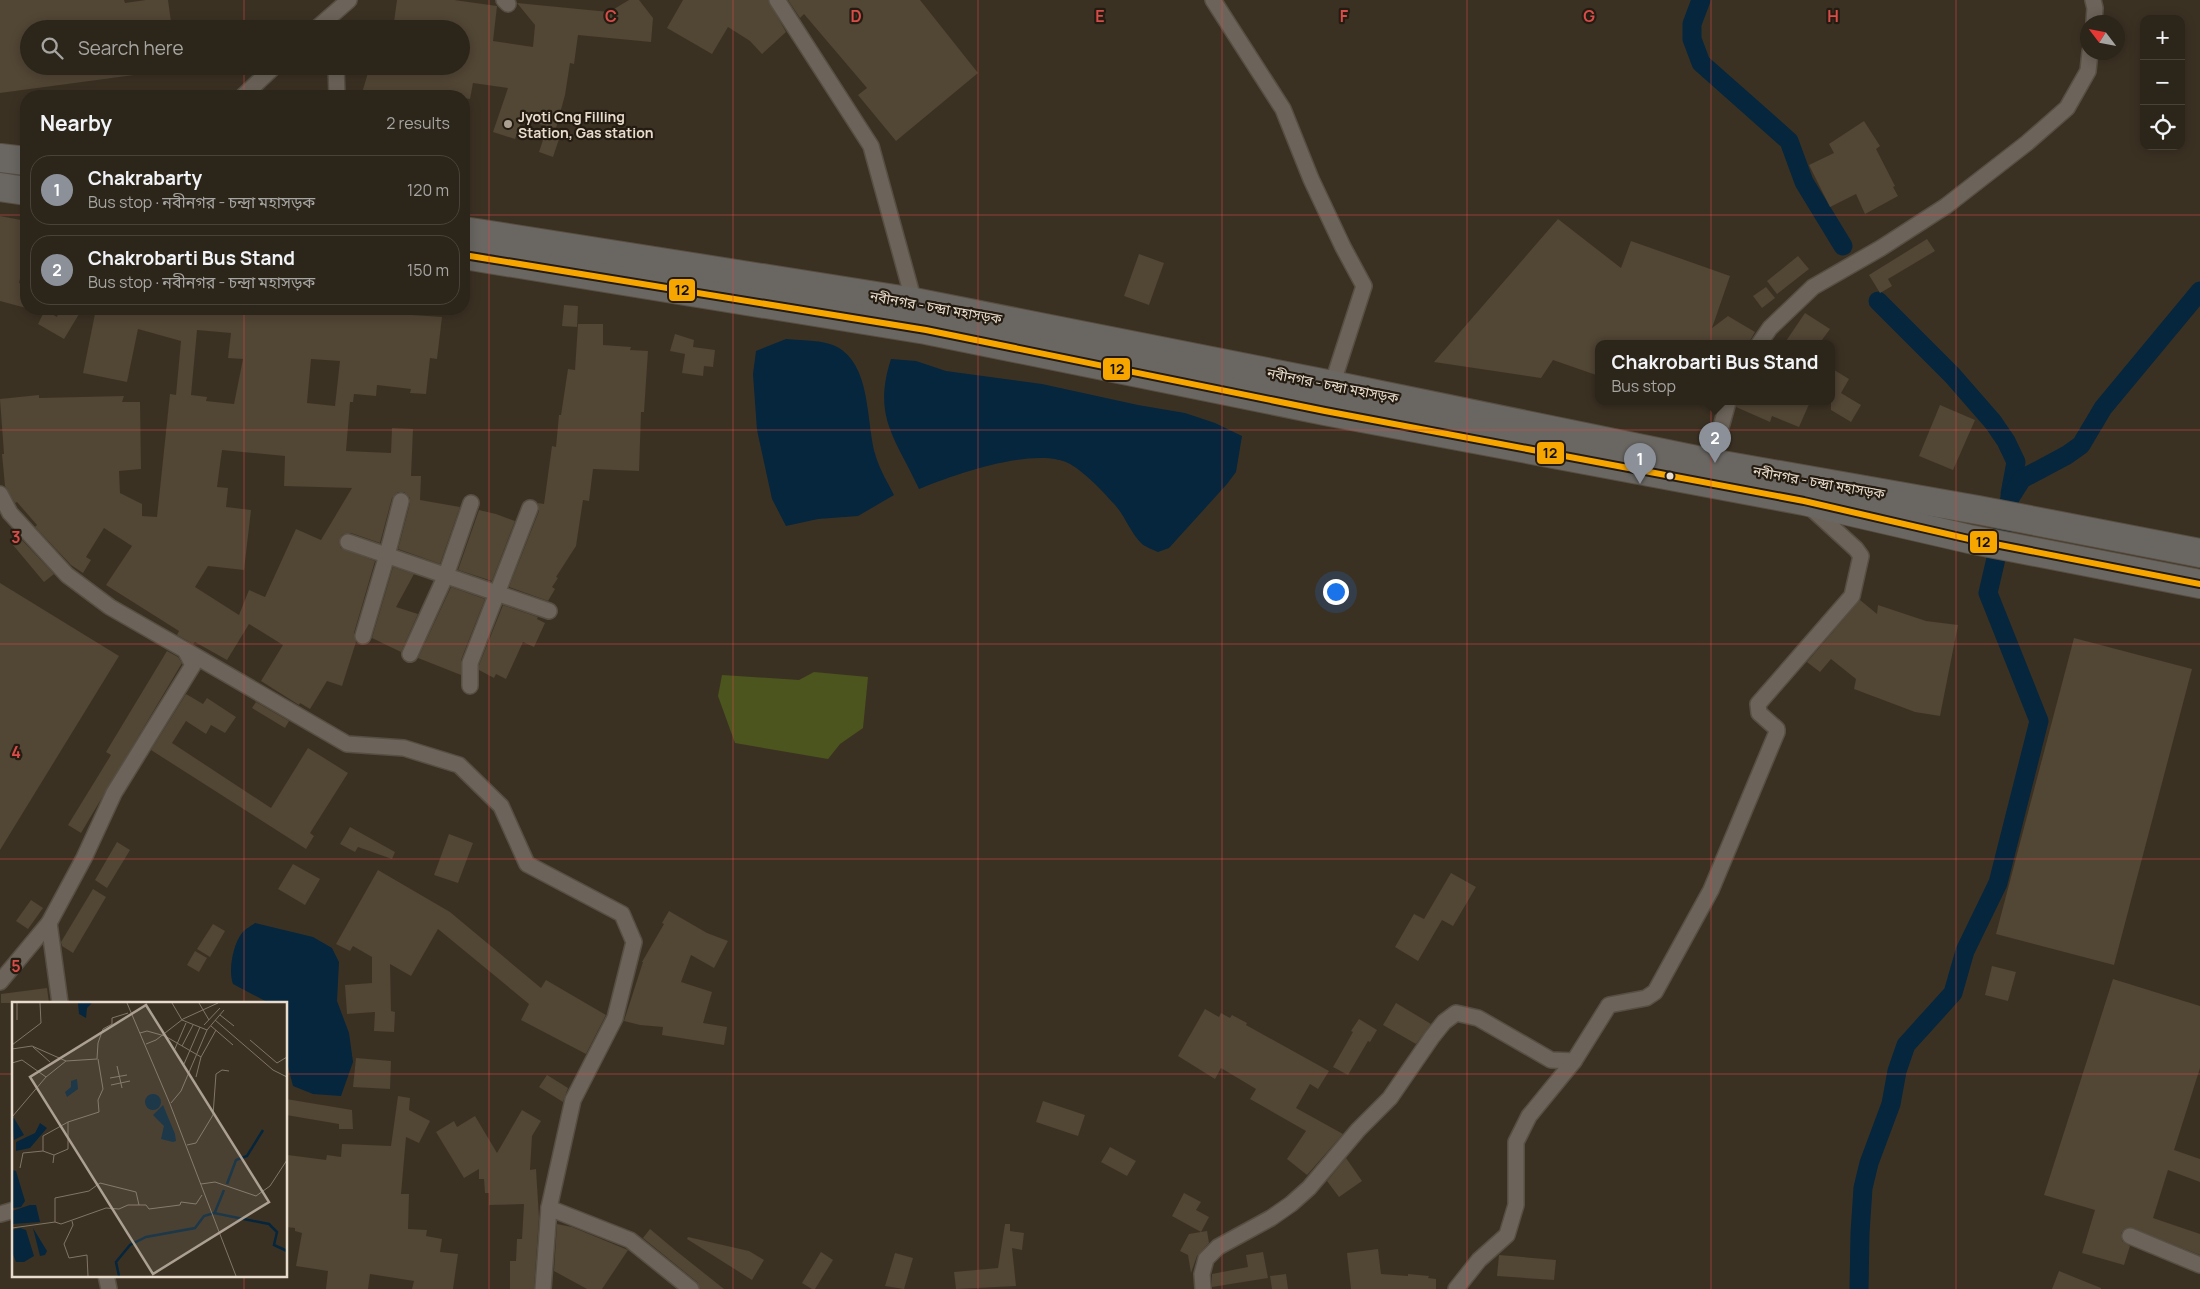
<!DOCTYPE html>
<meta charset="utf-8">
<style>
:root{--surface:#2c251a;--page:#342d23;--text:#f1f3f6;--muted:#a6a5a2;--line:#484239;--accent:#8c9099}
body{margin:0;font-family:Manrope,"Noto Sans Bengali",sans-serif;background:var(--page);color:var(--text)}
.controls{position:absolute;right:15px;top:15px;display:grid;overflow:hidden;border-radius:10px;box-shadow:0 2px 12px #0003}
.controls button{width:45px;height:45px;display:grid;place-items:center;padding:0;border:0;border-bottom:1px solid var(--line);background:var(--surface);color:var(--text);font:25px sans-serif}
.compass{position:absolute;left:2080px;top:15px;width:45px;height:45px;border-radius:50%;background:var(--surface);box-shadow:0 2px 12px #0003;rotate:302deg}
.you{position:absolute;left:1335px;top:591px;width:18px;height:18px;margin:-12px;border:4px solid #fff;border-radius:50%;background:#1a73e8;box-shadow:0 0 0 8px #1a73e833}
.badge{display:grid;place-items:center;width:32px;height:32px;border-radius:50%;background:var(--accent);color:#fff;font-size:16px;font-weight:700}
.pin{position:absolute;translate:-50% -41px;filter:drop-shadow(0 1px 2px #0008)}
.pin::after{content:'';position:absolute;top:26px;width:18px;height:15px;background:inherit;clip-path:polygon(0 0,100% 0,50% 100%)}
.popup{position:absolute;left:1595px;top:340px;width:240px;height:65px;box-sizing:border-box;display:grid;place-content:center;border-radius:10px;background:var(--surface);filter:drop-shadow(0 1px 4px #0005);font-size:16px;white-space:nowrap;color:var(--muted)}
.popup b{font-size:19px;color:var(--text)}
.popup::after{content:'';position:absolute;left:50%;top:100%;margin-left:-10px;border:10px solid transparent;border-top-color:var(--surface)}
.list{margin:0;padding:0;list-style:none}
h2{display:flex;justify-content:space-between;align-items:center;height:65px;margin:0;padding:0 20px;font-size:21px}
h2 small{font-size:16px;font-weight:400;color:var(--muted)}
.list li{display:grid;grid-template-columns:32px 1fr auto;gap:15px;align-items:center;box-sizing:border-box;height:70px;margin:0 10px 10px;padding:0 10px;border:1px solid var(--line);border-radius:20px}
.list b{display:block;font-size:19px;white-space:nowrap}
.list p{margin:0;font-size:16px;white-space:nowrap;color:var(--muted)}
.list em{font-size:16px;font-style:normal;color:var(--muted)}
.icon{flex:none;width:28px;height:28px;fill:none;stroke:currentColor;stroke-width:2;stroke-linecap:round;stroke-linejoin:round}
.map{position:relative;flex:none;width:2200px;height:1289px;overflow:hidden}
.search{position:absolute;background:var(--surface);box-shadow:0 2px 12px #0003;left:20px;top:20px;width:450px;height:55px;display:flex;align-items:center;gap:12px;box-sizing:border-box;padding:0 18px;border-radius:28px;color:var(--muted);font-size:19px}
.panel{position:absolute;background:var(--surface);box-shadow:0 2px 12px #0003;left:20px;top:90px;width:450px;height:225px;border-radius:20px}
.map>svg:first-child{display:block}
</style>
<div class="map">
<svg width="2200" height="1289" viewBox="0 0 2200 1289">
<rect width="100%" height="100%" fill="#3b3123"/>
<!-- green -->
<path fill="#4b551d" d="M814,672L868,677L863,728L840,744L828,759L735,743L718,696L722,675L799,680Z"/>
<!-- water -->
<g fill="#05263d">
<path d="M786,339C803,341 828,339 842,350C872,372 866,427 876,457C880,470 888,483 894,495L858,516L818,519L786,526L772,499L757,430L753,374L756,351Z"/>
<path d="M891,359L916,361L946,371L1042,384L1138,405L1185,413L1215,423L1242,436L1236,472L1227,484L1169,548L1158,552C1152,549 1145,547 1141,543C1130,532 1125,516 1115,505C1102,491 1087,474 1070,464C1037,445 952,475 919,489C896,439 872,417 891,359Z"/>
<path d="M255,923L313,937L332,948L339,962L337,1001L349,1033L353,1062L341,1096L313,1094L293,1086L286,1059V1003H269L233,984C228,971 233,944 242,933C245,929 251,926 255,923Z"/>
</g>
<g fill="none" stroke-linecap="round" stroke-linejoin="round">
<!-- canal -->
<g stroke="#05263d" stroke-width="19">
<path d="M1701,0L1692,24V39L1701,63L1789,141L1804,182L1843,246"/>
<path d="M1878,301L1952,375L1993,422L2006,441L2016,462L2010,494"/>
<path d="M1859,1289L1860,1233L1863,1188L1869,1163L1891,1104L1897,1071L1906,1045L1953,993L1965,951L1998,883L2039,721L1988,593L2010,498L2022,479L2067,455L2081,445L2103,408L2200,291"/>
</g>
</g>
<!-- building -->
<g fill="#524635" fill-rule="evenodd">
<path d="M0,0H124L125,3L146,0H168L172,29H29V66H133L134,75L0,93Z"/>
<path d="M397,0H454L497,6L493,41L533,47L535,25L517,3L609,12L629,0H639L653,18L651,42L578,35L574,64L570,63L565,95L556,128L522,120L515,139L493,132L508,88L473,83L470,99L464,98V96H375L362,93L370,66H461V29H393Z"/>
<path d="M683,0H768L786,32L762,54L750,41L728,27L712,54L667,28Z"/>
<path d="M788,0H920L978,73L896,141L858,95L867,88L804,14L800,18Z"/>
<path d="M1864,121L1880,146L1876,149L1895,186L1893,187L1898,196L1865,214L1856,194L1830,207L1809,165L1834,153L1829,144Z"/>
<path d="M545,134L559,139L553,157L539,152Z"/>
<path d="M0,216L26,221L22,251L26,252L19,283L26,285V308L0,301Z"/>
<path d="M1558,219L1621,268L1631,241L1730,276L1712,328L1728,316L1755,332L1748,344H1599V376L1553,360L1541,378L1434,362Z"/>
<path d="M1927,239L1935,251L1888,279L1892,286L1880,293L1869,275Z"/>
<path d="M1139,254L1164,263L1149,305L1124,296Z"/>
<path d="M1798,256L1809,269L1777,294L1767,281Z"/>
<path d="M1766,287L1775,298L1762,308L1753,296Z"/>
<path d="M564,305L578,306L577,327L562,326Z"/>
<path d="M60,309H82L64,339L38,324L45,310L57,317Z"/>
<path d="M96,309H383V313L442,317L437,359L430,358L426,394L410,393L411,389L377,385L376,396L354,394L353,402H350L346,451L391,453L392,428L413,429L411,476H421L420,500L460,507L440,564L398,549L410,503V498L404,492H398L392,498L380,543L351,533L342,535L339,543L341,548L375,561L354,633L356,642L342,686L327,681L310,709L300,703L299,705L261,681L283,645L249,624L227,660L195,642L193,644L177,635L179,631L106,585L132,546L104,528L86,557L91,560L83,573L71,565L35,527L37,525L17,502L15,503L5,486L2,454H4L0,399L39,395V398L124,396L122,402H140L141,469L119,471L120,493L142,504V516L157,517L170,394L176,395L181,341L138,329L127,382L83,373ZM197,330L231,333L228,358L243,359L234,404L206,401L207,397L191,395ZM311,359L340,361L335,406L307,403ZM222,450L285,456L284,486L352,488L321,540L296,529L265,597L249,590L239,615L195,587L208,566L244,570L251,510L226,507L228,488L217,487Z"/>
<path d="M1805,313L1830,329L1819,344H1784Z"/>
<path d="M578,324H603V345L631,347L630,350L648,351L644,412H641L639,471L593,469L589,501L583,500L576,546L556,577L558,578L552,587L555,589L548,601L509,587L539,511L538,503L544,504L552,446L556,447L559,415H561L563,402L568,369L575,370Z"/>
<path d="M675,334L694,340L693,347L715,350L713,367L704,366L703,376L682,373L685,354L670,351Z"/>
<path d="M1831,368L1849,379L1841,393L1861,405L1851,422L1831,410Z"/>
<path d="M1737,402H1810L1799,427L1772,416L1770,422L1736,407Z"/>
<path d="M1940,405L1975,420L1953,470L1919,456Z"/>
<path d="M479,510L496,514L515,521L492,581L458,570Z"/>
<path d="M21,539L54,574L44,582L13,545Z"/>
<path d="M393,567L414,574L396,607L418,614L401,652L372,638Z"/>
<path d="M0,583L119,656L0,850Z"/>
<path d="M451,587L485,599L461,660V675L418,658Z"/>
<path d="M1860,600L1877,614L1878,605L1926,621L1958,625L1940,716L1915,712L1854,689L1856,679L1831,659L1820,672L1807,662Z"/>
<path d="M503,605L538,617L537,619L545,623L534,647L523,642L506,679L496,674L494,678L479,670V665Z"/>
<path d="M2074,638L2192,669L2114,965L1996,934Z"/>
<path d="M167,651L178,657L182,663L81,833L68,825L111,755L106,752Z"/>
<path d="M186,694L203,704L207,698L236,717L225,733L211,725L206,734L186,721L172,743L271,808L308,748L348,773L310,833L314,836L306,849L151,750Z"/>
<path d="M256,702L289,721L285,728L252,708Z"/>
<path d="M350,827L395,852L392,859L358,847L355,852L340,844Z"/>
<path d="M449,834L473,843L458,883L434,875Z"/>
<path d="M117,842L130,850L107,888L95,880Z"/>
<path d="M293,864L320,879L305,905L278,889Z"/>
<path d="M378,870L450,912L541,988L546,980L606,1015L586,1054L521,1020L529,1004L438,929L411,976L390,964L391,1011L395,1012L394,1032L374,1031L375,1012L347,1014L345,985L372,983V957L353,946L350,951L336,944Z"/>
<path d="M1451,873L1476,887L1453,926L1442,920L1418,961L1395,947L1414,914L1424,919Z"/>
<path d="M93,889L106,897L73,953L62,946L61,942Z"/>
<path d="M31,900L43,908L28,929L16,921Z"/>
<path d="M669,911L707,933L728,941L714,968L691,955L681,982L712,992L703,1023L727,1027L724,1045L662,1035L663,1027L640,1025L624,1021L643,962H642L664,924L662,923Z"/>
<path d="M213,924L225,931L210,957L197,949Z"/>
<path d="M195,951L207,958L199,972L187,965Z"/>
<path d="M1992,966L2016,972L2008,1001L1985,995Z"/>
<path d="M2113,979L2200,1006V1068L2174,1150L2200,1159V1182L2168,1170L2153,1218L2200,1234V1255L2129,1227L2121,1233L2122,1241L2130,1246L2124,1265L2082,1253L2095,1210L2044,1195Z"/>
<path d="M47,988L49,1003H1V994Z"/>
<path d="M1396,1003L1431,1024L1416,1044L1383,1025Z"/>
<path d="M1205,1009L1219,1017L1221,1013L1230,1018L1232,1015L1247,1023L1246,1025L1329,1071L1318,1089L1310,1084L1296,1108L1343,1134L1307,1175L1287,1159L1306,1131L1250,1099L1256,1089L1221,1068L1215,1079L1178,1056Z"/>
<path d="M1359,1019L1377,1030L1370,1042L1368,1041L1348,1075L1333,1067L1353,1032L1351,1031Z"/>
<path d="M356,1058L391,1061L390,1089L353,1087Z"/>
<path d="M547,1075L568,1088L563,1102L539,1087Z"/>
<path d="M398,1096L410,1098L409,1110L430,1121L419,1143L406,1137L401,1194H409L408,1229L427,1230L426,1236L442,1239L440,1252L458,1254L453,1289H412L414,1281L370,1274L368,1289H326L328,1271L296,1266L302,1233L295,1231V1228L286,1227L288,1155L326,1160L327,1155L341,1157L342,1144L391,1146Z"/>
<path d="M286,1099L352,1110L353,1129H339V1124L286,1115Z"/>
<path d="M1043,1101L1085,1115L1078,1136L1036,1122Z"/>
<path d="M522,1110L541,1121L532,1136L530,1170L536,1169L539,1218L534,1289H510V1261H516L517,1239H522L524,1204L489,1205V1193H485L484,1179H479V1169L464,1178L436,1132L454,1121L457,1127L475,1116L497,1153Z"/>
<path d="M1110,1147L1136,1161L1127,1176L1101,1162Z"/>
<path d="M1346,1158L1362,1181L1339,1197L1327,1181Z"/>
<path d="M1184,1193L1201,1202L1196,1210L1209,1217L1201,1232L1172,1216Z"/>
<path d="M557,1224L572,1227L628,1250L602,1289H587L554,1271Z"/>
<path d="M1005,1224H1010V1231L1024,1233L1022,1250L1012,1248L1016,1286L956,1289L954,1272L998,1268Z"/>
<path d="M650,1229L675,1250L724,1289H700L697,1282L643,1238Z"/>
<path d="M1207,1231L1209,1243L1197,1256L1191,1273L1188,1255L1180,1251L1189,1234Z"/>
<path d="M688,1237L749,1251L764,1260L752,1280L687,1239Z"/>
<path d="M1378,1249L1381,1274L1408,1276V1274L1429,1276L1428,1278L1436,1279V1289H1351L1347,1253Z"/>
<path d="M821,1252L833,1260L815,1289H812L802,1283Z"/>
<path d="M1263,1252L1268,1278L1212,1287V1274L1248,1267L1246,1255Z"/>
<path d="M895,1253L913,1258L904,1289L885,1286Z"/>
<path d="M1499,1255L1556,1260L1554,1280L1497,1276Z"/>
<path d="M2059,1271L2101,1288V1289H2052Z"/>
<path d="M1286,1274L1288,1289H1272L1270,1276Z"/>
</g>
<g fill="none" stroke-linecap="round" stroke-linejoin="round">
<!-- street casing -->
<g stroke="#584f43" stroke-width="18">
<g id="street">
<path d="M504,0L508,4"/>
<path d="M777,0L871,146L914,302"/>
<path d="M1213,0L1283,109L1311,179L1343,247L1364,286L1332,385"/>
<path d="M2093,0L2095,8L2094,22"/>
<path d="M316,29L349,0"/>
<path d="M336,66L337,96"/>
<path d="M243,96L275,66"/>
<path d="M1759,344L1770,328L1813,287L1881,248L1946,206L2027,143L2067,108L2088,71L2090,52"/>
<path d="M1711,463L1728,402"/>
<path d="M0,494L10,513L67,575L110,607L185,650L193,665L114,793L84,858L49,923L0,982"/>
<path d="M348,542L549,611"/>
<path d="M363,636L387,555L401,501"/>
<path d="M185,650L347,744L404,748L459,765L501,806L527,864L622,914L634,942L615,1018L573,1100L549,1208L630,1240L691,1289"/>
<path d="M410,654L446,575L471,503"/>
<path d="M470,686V663L530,508"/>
<path d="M49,923L60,1003"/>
<path d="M0,1214L14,1210"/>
<path d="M2130,1236L2200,1265"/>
<path d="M106,1275L109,1289"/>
<path d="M543,1289L549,1208"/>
<path d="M1203,1289L1202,1274L1206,1259L1218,1247L1271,1218L1291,1204L1309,1188L1358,1130L1390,1098L1432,1037L1444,1022L1456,1013L1478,1018L1551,1060L1574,1061"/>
<path d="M1456,1289L1479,1260L1507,1235L1516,1205V1142L1529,1116L1574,1061L1609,1005L1646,998L1655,992L1711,890L1777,732V729L1759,713L1758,704L1852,596L1861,556L1856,549L1810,507"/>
</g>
</g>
<!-- highway casing -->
<g stroke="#584f43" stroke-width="30">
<g id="highway">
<path d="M0,158L26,161"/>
<path d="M0,187L26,191"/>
<path d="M464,231L914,302L1332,385L1711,463L1978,510L2200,553"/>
<path d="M464,255L926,330L1325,411L1804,501L1969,539L2200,584"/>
</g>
</g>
<!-- street -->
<use href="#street" stroke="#6c645a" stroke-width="15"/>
<!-- highway -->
<use href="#highway" stroke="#6a6763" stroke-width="28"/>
<!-- bus-1 casing -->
<g stroke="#251c11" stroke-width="10">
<path id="bus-1" d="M464,255L926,330L1325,411L1804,501L1969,539L2200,584"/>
</g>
<!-- bus-1 -->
<use href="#bus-1" stroke="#f7a600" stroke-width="6"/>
</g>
<!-- grid -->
<path fill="none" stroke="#da4c49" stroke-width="1" stroke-opacity="0.55" d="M244,0V29M489,0V1289M733,0V1289M978,0V1289M1222,0V1289M1467,0V1289M1711,0V1289M1956,0V1289M244,66V96M0,215H26M464,215H2200M244,309V1003M0,430H2200M0,644H2200M0,859H2200M0,1074H14M286,1074H2200M244,1275V1289"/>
<!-- markers -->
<circle fill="#aba092" stroke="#251c11" stroke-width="2" cx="508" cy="124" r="5"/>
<circle fill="#e8dccd" stroke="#251c11" stroke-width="2" cx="1670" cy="476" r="4.5"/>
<g text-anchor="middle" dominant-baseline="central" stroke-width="4.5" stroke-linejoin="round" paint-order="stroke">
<!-- poi labels -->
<g font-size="14" font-weight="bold" fill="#e8dccd" stroke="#251c11" text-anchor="start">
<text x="518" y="116">Jyoti Cng Filling<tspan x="518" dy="16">Station, Gas station</tspan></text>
</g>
<!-- street labels -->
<g font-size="14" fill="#e8dccd" stroke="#251c11">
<text transform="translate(936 307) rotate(10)">নবীনগর - চন্দ্রা মহাসড়ক</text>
<text transform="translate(1333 385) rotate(11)">নবীনগর - চন্দ্রা মহাসড়ক</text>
<text transform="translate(1819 482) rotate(10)">নবীনগর - চন্দ্রা মহাসড়ক</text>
</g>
</g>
<!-- overview -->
<g transform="translate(12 1002)">
<rect width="275" height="275" fill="#3b3123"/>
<path d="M66,1H80L75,6L74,16L67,12ZM65,77L66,87L55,95L53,90L59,85V79ZM133 100a8 8 0 1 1 16 0a8 8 0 1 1-16 0ZM151,103L163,132L164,139L161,140L149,137L152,124L141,113ZM2,116L12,133L2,138L0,117ZM28,121L35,126L18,146L4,149V140L23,131ZM0,168L4,169L13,199L9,205L1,206ZM18,203H24L28,220L0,222V209ZM8,226L14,228L22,254L12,260H4L0,250V228ZM21,226L35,249L33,253L28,254Z" fill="#05263d"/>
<path fill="none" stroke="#05263d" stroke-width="2.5" d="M215,182L224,158L235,154L251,128M203,210L212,188M107,274L104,260L118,243L134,235L183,226L192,214L202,211L257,222L265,230L262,243L275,249"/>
<path fill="none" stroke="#807567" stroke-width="1" d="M5,1V18M115,1L158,102L224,274M160,1L170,18L195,28M187,1L197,18M208,13L222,24M203,18L261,68L275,75M192,23L208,6M199,24L221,43M128,31L135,29L153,34L189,55M238,38L265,61L275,55M134,42L144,38L171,17L206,1M0,43L29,21L28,1M170,44L181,23M21,45L38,60M0,47L20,44L54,59L85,57L86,41L91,27L100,22V16L116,11M162,49L174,21M0,61L10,58L34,75L54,59M172,62L188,25M105,64L110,86M184,75L189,55L204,28M98,76L115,73M99,83L118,79M159,101L169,89L195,28L212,8M0,115L34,75M175,143L184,141L201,113L204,72L210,68L217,69M31,149V134L56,120M41,161L42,153L56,147V120L87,110L86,98L91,87L86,57M8,166L11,151L31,149L42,153M189,182L203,180L244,194L258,184L275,158M60,219L61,223L52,242L57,256L75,253L76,274M43,220L49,222L94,206L107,207L116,203H134L137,207L168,203L169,200L184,202L190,193M0,226L43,220V196L77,189L88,181L124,190L127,203"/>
<path fill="#aba092" fill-opacity="0.15" stroke="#aba092" stroke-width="2.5" d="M134,3L257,200L141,272L18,75Z"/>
<rect width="275" height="275" fill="none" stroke="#e8dccd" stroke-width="2.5"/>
</g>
<g font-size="16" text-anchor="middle" font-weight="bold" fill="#da4c49" stroke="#251c11" stroke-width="4.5" stroke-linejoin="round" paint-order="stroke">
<text x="611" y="22">C</text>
<text x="856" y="22">D</text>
<text x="1100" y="22">E</text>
<text x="1344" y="22">F</text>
<text x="1589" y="22">G</text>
<text x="1833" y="22">H</text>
<text x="16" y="543">3</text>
<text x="16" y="758">4</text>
<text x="16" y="972">5</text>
</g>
<g stroke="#251c11" stroke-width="2">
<rect x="668" y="278" width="28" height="24" rx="5" fill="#f7a600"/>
<rect x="1102" y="357" width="29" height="24" rx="5" fill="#f7a600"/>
<rect x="1536" y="441" width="29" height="24" rx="5" fill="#f7a600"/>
<rect x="1969" y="530" width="29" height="24" rx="5" fill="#f7a600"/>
</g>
<g font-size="14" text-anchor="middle" font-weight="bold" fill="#111">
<text x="682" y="295">12</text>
<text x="1117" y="374">12</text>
<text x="1550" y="458">12</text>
<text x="1983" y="547">12</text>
</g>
</svg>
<div class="controls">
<button>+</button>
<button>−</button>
<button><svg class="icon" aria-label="locate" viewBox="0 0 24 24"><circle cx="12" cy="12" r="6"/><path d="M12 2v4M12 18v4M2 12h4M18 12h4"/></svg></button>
</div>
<svg class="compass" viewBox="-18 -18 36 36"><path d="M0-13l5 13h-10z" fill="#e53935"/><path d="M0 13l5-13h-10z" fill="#a6a5a2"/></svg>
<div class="you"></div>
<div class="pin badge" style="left:1640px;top:484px">1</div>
<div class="pin badge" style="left:1715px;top:463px">2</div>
<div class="popup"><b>Chakrobarti Bus Stand</b>Bus stop</div>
<div class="search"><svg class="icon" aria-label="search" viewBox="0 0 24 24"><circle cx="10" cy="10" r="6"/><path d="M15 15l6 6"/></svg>Search here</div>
<section class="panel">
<h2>Nearby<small>2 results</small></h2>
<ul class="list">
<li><span class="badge">1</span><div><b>Chakrabarty</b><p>Bus stop · নবীনগর - চন্দ্রা মহাসড়ক</p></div><em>120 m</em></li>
<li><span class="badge">2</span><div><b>Chakrobarti Bus Stand</b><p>Bus stop · নবীনগর - চন্দ্রা মহাসড়ক</p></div><em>150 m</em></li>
</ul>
</section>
</div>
